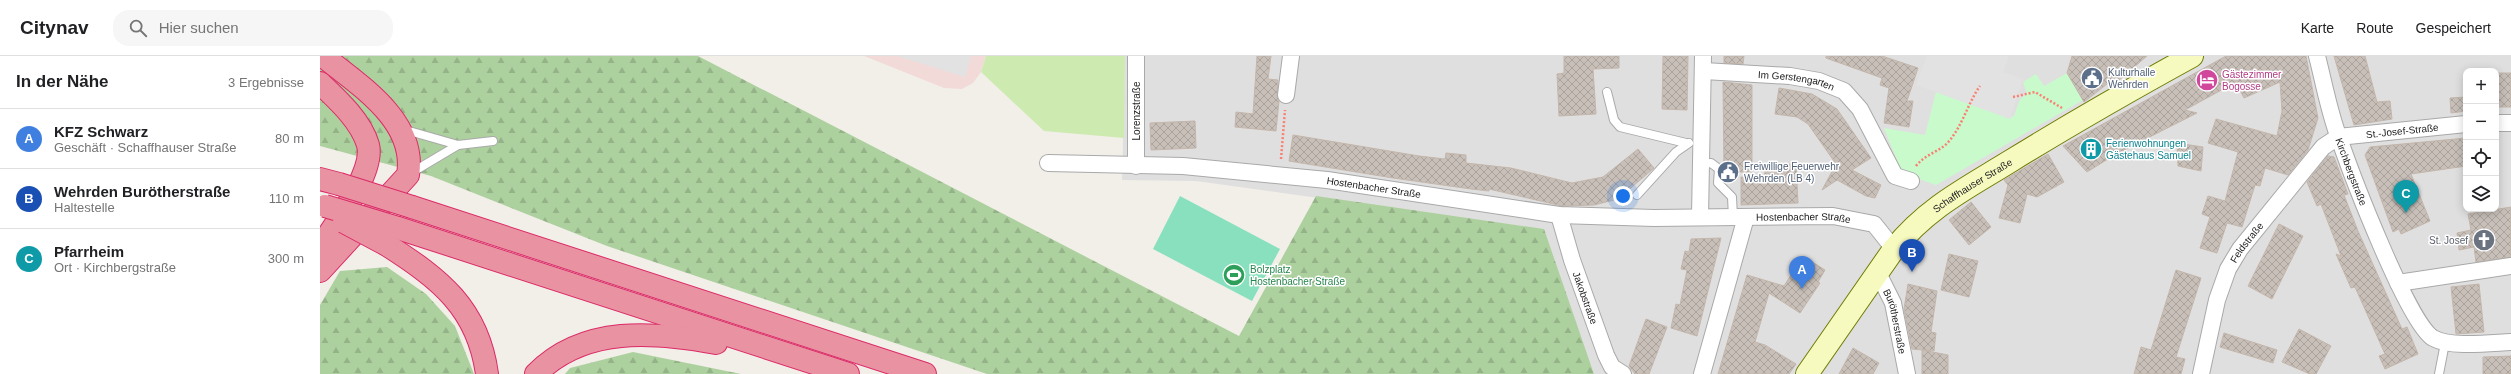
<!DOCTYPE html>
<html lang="de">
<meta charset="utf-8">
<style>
:root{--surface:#fff;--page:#f6f6f6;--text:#202124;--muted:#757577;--line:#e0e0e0;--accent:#d40000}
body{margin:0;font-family:Arial,sans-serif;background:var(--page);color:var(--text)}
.controls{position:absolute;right:12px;top:12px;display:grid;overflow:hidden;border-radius:8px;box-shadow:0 2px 10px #0003}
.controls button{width:36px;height:36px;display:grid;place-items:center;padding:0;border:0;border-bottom:1px solid var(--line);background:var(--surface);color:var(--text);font:20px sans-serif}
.you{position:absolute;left:1303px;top:140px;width:14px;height:14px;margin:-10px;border:3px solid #fff;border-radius:50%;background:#1a73e8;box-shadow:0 0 0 6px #1a73e833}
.badge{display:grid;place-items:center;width:26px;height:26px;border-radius:50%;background:var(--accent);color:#fff;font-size:13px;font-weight:700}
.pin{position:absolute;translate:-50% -33px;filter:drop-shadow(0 1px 2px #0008)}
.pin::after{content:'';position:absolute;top:21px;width:14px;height:12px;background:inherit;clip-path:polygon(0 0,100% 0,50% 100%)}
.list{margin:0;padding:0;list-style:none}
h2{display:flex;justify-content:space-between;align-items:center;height:52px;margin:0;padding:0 16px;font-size:17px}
h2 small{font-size:13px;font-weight:400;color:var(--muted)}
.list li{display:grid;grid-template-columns:26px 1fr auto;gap:12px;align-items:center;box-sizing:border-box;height:60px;padding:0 16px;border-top:1px solid var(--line)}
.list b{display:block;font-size:15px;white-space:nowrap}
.list p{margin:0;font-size:13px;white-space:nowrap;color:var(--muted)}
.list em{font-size:13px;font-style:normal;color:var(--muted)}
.icon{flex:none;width:22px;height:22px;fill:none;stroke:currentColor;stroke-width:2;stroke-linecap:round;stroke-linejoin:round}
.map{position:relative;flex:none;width:2191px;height:318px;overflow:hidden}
header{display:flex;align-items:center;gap:24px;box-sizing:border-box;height:56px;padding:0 20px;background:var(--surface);border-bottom:1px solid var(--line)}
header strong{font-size:19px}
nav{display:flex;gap:22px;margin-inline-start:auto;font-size:14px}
.search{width:280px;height:36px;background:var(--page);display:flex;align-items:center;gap:10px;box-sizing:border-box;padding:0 14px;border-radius:16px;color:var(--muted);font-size:15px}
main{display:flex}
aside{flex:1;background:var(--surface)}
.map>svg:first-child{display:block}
</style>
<header>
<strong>Citynav</strong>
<div class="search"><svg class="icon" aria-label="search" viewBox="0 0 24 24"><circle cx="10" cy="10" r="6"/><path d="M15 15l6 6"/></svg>Hier suchen</div>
<nav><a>Karte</a><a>Route</a><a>Gespeichert</a></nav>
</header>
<main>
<aside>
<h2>In der Nähe<small>3 Ergebnisse</small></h2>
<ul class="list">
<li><span class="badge" style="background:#3f7fe0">A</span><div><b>KFZ Schwarz</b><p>Geschäft · Schaffhauser Straße</p></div><em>80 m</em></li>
<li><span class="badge" style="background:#1a4fb4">B</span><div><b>Wehrden Burötherstraße</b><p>Haltestelle</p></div><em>110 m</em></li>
<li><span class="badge" style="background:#0f9aa8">C</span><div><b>Pfarrheim</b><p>Ort · Kirchbergstraße</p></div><em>300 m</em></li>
</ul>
</aside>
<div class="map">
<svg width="2191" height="318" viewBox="0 0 2191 318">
<defs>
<pattern id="forest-firs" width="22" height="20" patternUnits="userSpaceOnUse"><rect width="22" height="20" fill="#add19e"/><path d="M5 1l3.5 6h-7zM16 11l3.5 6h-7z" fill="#95b388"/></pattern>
<pattern id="building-cross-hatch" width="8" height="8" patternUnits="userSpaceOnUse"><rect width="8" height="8" fill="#c7bfb8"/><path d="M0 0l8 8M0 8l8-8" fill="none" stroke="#aba49e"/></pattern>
</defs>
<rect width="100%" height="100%" fill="#f2efe9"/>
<!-- residential -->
<path fill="#e0dfdf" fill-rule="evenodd" d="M805,0H2191V318H1274L1223,173L876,125L802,124ZM2146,15H2176V153H2146Z"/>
<!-- commercial -->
<path fill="#f2dad9" d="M544,0H666L661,16L653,27L642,33L624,32Z"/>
<!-- grass -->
<path fill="#cdebb0" d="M666,0H805L804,82L724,75L661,16Z"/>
<!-- forest -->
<g fill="url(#forest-firs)">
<path d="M0,0H378L919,280L996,140L1224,173L1274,318H667L287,190L111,120L0,90Z"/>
<path d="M67,211L106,238L135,270L154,318H0V249L20,215Z"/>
<path d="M313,296L421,318H245L250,312Z"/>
</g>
<!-- park -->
<path fill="#c8facc" d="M1747,17L1763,44L1616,129L1582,117L1564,72L1605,79L1616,36L1690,62L1694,60L1700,43L1707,38L1703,26L1716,18L1724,30Z"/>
<!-- pitch -->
<path fill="#88e0be" d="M860,140L960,193L932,245L833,193Z"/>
<!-- parking -->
<g fill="#e2e2e2">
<path d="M577,0H651L645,21Z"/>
<path d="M1607,0H1689L1683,16L1703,23L1690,63L1596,29Z"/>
</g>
<!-- building -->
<g fill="url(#building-cross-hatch)" stroke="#c4b6ab">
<path d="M937,0H951L948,23L958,24L957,38L959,45L956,75L915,71L916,56L933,58Z"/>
<path d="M1244,0H1299V12L1273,13L1276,58L1239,60L1237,18L1244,17Z"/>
<path d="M1343,0H1368L1367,54L1342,53Z"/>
<path d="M1404,0H1424L1423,8L1404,7Z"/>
<path d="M1506,0H1562L1598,12L1587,45H1593L1589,71L1564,67L1569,32L1560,29L1562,22L1506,2Z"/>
<path d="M1752,0H1827L1799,24L1796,21L1764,46L1747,17Z"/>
<path d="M1906,0H1986L1998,62L1988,94L1968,119L1945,112L1940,130L1935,129L1922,171L1907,167L1897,197L1880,192L1890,161L1882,158L1888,140L1905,145L1918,96L1888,87L1896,63L1957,80L1962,55L1960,26L1924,42L1916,26L1865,54L1877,57L1796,98L1767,116L1743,90Z"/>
<path d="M2014,0H2045L2057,46L2070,45L2072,63L2034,69Z"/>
<rect x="2176" y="17" width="15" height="34"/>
<path d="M1403,26L1432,29V116H1404Z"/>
<path d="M1459,32L1492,38L1517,53L1551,102L1532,114L1561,129L1555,142L1546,140L1517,124L1502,134L1516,108L1488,68L1477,61L1455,58Z"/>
<path d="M2146,41V55L2131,57L2130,42Z"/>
<path d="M875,65L876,92L831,94L830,67Z"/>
<path d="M973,79L1099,100L1125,103L1126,97L1146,99V107L1191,112L1252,127L1283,121L1318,93L1334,112L1298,143L1274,149L1242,150L1169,133V135L1151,133L1073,122L969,105Z"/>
<path d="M2146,82V110L2091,118L2110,165L2081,178L2079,173L2073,176L2045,99L2050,91Z"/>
<path d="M1857,87L1883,91L1881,115L1858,110Z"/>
<path d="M1728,98L1744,126L1717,141L1707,138L1700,167L1679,162L1688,129L1684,124Z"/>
<path d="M2008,100L2014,101L2028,138L2024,139L2038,175L2082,273L2087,271L2098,298L2065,313L2059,300L2065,298L2035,231L2031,232L2016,198L2021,200L2001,148L1997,150L1987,126Z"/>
<path d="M1476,108L1478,147L1421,149V121L1444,123L1446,109Z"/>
<path d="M1651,146L1671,171L1649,189L1629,164Z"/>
<path d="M2191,151V201L2156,206L2154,191L2139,194L2137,177L2151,174L2148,158Z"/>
<path d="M1959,168L1983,180L1952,243L1928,230Z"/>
<path d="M1401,182L1377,280L1351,272L1356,248L1360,249L1367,214L1361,213L1365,195L1369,196L1371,183Z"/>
<path d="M1629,198L1658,205L1649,241L1621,234Z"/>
<path d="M1483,200L1505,214L1498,226L1500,227L1480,257L1449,237L1435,286L1445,289L1476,308L1469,318H1398L1427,219L1464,230Z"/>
<path d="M1856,214L1881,222L1856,301L1865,303L1861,318H1814L1821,291L1831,294Z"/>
<path d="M1588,228L1617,235L1611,276L1616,277L1614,295L1592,293L1584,253Z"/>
<path d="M2159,228L2164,276L2136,278L2131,231Z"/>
<path d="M1326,263L1347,271L1329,318H1315L1309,310Z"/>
<path d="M1979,273L2011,290L1996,318H1990L1962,306Z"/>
<path d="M1904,277L1957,294L1953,307L1900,291Z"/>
<path d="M1533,292L1559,307L1553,318H1519Z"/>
<path d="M1602,294L1628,299V318H1602Z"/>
<path d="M2191,300V318H2163V301Z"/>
</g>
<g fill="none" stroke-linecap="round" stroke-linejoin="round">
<!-- lane casing -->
<g stroke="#a9a9a9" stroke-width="10">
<g id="lane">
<path d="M1287,36L1294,64L1300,71L1366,87"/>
<path d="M82,73L138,89L173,85"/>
<path d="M1382,108L1391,107L1399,113L1398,127L1412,141L1413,161"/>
<path d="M91,117L138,89"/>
<path d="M1317,139L1356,96L1369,87"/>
<path d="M2119,318L2125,287"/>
</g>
</g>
<!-- street casing -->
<g stroke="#a9a9a9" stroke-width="18">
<g id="street">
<path id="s1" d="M1997,0C2004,27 2009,56 2019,82C2031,117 2088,267 2113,282C2131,292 2170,287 2191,286"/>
<path id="s2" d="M1384,15L1470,20L1499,25L1524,35L1540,53L1575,120L1591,125"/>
<path d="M966,39L971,0"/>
<path d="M2176,67H2191"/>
<path id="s3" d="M728,107L863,110L1007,124L1239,159L1334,162L1513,160L1554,168L1574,193"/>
<path d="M816,110V0"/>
<path id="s4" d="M1239,159L1252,204L1286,299L1292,311L1303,318"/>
<path d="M1380,160L1383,0"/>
<path id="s5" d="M1557,215L1573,247L1587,318"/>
<path d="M2078,227L2191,210"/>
<path d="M1382,318L1426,161"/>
<path id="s6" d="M1881,318L1897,244L1908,213L1920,193L2003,91L2018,81L2146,68"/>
</g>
</g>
<!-- secondary casing -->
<g stroke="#707d05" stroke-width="24">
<g id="secondary">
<path id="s7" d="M1487,318L1574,193C1607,152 1645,133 1689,106C1749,69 1810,34 1872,0"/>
</g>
</g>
<!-- highway casing -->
<g stroke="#dc2a67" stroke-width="24">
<g id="highway">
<path d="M0,27C18,44 41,65 48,89C55,116 14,169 0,192"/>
<path d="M0,123L19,128"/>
<path d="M92,151L605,318"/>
<path d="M78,172L528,318"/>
<path d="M67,189C120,223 158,252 167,318"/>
<path d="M0,215L88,119C97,65 40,30 3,0"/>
<path d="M216,318C264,269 335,276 396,287"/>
</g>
</g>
<!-- path -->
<g stroke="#fa8072" stroke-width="2.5" stroke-dasharray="2 2" stroke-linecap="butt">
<path d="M1693,41L1715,36L1742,52"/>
<path d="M961,103L965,54"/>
<path d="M1596,110C1606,97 1621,96 1630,84C1643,68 1648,47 1660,30"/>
</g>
<!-- lane -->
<use href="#lane" stroke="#fff" stroke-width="8"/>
<!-- street -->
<use href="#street" stroke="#fff" stroke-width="16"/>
<!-- secondary -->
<use href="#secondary" stroke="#f7fabf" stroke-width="22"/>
<!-- highway -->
<use href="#highway" stroke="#e892a2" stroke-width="22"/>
<!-- highway-bridge casing -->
<g stroke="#dc2a67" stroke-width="24" stroke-linecap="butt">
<g id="highway-bridge">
<path d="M19,128L92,151"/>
<path d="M5,150L78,172"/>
<path d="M24,166L67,189"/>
</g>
</g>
<!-- highway-bridge -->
<use href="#highway-bridge" stroke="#e892a2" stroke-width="22"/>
</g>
<!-- icons -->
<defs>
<g id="civic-disc" transform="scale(1.15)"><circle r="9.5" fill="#5c6f8a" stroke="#fff"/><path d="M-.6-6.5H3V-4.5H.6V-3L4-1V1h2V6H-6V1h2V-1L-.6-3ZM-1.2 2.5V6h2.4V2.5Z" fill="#fff"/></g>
<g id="hotel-disc" transform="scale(1.15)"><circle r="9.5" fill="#d1479c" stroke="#fff"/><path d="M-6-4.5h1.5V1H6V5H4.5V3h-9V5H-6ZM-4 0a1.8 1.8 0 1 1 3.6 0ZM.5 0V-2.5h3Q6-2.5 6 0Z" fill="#fff"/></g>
<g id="building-disc" transform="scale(1.15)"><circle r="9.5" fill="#0f9aa8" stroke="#fff"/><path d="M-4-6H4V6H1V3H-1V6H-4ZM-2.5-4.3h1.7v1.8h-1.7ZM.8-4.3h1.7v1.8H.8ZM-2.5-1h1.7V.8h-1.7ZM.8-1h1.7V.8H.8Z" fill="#fff"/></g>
<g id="church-disc" transform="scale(1.15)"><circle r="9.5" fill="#6b7280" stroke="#fff"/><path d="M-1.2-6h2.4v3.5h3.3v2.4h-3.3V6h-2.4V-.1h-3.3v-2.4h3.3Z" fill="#fff"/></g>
<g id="stadium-disc" transform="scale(1.15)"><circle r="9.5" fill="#2e9e5b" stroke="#fff"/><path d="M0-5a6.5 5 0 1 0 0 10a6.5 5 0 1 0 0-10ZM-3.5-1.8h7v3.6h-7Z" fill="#fff"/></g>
</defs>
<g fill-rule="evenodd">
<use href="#civic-disc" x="1772" y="22"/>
<use href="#hotel-disc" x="1887" y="24"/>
<use href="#building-disc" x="1771" y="93"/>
<use href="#civic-disc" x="1408" y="116"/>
<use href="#church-disc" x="2164" y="184"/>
<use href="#stadium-disc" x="914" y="219"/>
</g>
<g text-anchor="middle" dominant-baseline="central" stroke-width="3" stroke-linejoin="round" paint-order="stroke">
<!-- service labels -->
<g font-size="10" fill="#4e5e75" stroke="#fff" text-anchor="start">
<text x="1788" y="16">Kulturhalle<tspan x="1788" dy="12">Wehrden</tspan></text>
<text x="1424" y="110">Freiwillige Feuerwehr<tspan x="1424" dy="12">Wehrden (LB 4)</tspan></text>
</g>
<!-- hotel labels -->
<g font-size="10" fill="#b23c85" stroke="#fff" text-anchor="start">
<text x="1902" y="18">Gästezimmer<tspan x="1902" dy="12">Bogosse</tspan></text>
</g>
<!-- street labels -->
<g font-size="10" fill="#222" stroke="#fff">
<text stroke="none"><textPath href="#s2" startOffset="93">Im Gerstengarten</textPath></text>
<text transform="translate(816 55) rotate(-90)">Lorenzstraße</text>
<text stroke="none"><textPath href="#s6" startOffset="346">St.-Josef-Straße</textPath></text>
<text stroke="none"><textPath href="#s1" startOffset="121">Kirchbergstraße</textPath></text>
<text stroke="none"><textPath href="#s7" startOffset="254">Schaffhauser Straße</textPath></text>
<text stroke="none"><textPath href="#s3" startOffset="327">Hostenbacher Straße</textPath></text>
<text stroke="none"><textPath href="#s3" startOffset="759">Hostenbacher Straße</textPath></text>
<text stroke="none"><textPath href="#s6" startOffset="141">Feldstraße</textPath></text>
<text stroke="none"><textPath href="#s4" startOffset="87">Jakobstraße</textPath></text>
<text stroke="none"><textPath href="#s5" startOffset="54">Burötherstraße</textPath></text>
</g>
<!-- culture labels -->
<g font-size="10" fill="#0d838f" stroke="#fff" text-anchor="start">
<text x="1786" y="87">Ferienwohnungen<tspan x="1786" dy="12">Gästehaus Samuel</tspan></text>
</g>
<!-- worship labels -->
<g font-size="10" fill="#5b616d" stroke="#fff" text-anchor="end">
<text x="2148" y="184">St. Josef</text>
</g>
<!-- leisure labels -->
<g font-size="10" fill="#27864d" stroke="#fff" text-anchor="start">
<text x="930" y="213">Bolzplatz<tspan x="930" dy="12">Hostenbacher Straße</tspan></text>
</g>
</g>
</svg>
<div class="controls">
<button>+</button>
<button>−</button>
<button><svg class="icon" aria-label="locate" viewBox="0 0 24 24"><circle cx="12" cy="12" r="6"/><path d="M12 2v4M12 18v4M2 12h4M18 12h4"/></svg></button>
<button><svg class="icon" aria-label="layers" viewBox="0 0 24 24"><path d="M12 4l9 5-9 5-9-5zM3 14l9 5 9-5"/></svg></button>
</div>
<div class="you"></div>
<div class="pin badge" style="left:1482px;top:233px;background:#3f7fe0">A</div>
<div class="pin badge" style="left:1592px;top:216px;background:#1a4fb4">B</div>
<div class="pin badge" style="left:2086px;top:157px;background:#0f9aa8">C</div>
</div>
</main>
